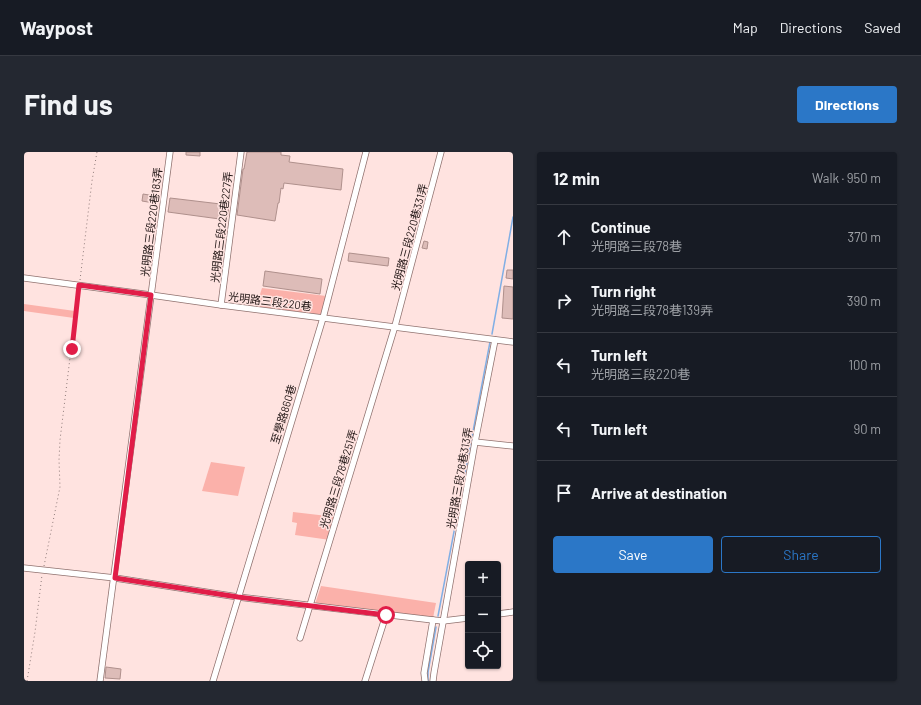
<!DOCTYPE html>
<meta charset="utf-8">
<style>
:root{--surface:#171b24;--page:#242831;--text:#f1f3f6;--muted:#9ea1a6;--line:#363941;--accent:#2b77c7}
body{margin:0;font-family:Barlow,"Noto Sans TC",sans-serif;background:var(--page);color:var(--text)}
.controls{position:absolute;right:12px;bottom:12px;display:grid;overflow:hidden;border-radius:4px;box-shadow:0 1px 3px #0004}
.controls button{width:36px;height:36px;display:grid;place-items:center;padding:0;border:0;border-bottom:1px solid var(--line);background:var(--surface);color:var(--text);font:20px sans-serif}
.stop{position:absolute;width:12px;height:12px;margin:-9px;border:3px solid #e11d48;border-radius:50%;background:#fff}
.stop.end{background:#e11d48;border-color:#fff;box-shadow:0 1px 4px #0008}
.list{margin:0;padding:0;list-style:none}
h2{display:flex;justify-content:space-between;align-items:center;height:52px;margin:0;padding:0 16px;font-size:17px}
h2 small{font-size:13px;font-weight:400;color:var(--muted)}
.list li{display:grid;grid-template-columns:26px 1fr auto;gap:12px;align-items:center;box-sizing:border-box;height:64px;padding:0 16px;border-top:1px solid var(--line)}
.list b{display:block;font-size:15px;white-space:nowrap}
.list p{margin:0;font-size:13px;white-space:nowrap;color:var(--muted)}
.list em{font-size:13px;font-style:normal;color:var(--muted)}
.actions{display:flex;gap:8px;padding:12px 16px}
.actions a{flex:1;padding:9px 0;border:1px solid var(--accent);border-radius:4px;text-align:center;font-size:14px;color:var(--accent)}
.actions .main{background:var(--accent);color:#fff}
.icon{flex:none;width:22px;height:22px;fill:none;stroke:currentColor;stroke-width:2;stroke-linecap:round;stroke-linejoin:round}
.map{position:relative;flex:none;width:489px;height:529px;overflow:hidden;border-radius:4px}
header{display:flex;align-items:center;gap:24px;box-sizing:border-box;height:56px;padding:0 20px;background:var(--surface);border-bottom:1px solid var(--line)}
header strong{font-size:19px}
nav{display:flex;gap:22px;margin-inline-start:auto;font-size:14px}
.intro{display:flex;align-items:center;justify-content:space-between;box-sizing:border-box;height:96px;padding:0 24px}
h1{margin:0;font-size:28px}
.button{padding:10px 18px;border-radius:4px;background:var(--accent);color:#fff;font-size:14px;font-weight:700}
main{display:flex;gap:24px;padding:0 24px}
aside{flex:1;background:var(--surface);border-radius:4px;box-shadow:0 1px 3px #0004}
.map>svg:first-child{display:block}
</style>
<header>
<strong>Waypost</strong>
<nav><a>Map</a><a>Directions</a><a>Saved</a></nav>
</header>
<div class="intro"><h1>Find us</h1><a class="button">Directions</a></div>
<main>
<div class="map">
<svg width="489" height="529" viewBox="0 0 489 529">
<rect width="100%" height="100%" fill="#ffe3e0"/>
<!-- green -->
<g fill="#fbb1aa">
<path d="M238,136L302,144L298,163L232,155Z"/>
<path d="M0,152L51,159L50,166L0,159Z"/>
<path d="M187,310L221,315L214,344L178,339Z"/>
<path d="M269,360L312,365L306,388L271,383L273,371L268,370Z"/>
<path d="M297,434L412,451L409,466L291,452Z"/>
</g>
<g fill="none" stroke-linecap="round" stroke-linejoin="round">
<!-- stream -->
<g stroke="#81afe5" stroke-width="1.5">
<path d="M468,182L489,65"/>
<path d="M414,464L466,190"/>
<path d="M404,529V520L412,475"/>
</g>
</g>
<!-- building -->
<g fill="#ddbcb8" stroke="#af908c">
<path d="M162,0H176V4L162,3Z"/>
<path d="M223,0H257V3L266,4L265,10L319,17L317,38L260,31L259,37L257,36L255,51H254L251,69L213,63L219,17H220Z"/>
<path d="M119,42L131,44L130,51L118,49Z"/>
<path d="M146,46L205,53L203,68L144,60Z"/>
<path d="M400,89L404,90L403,97L398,96Z"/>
<path d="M325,101L365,106L364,114L324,109Z"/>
<path d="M483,118H489V127L482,126Z"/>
<path d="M241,119L298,127L296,142L239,134Z"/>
<path d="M480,134L489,135V167L478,166Z"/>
<path d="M82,515L97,517L96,527L81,526Z"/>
</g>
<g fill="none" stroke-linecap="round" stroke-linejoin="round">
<!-- street casing -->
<g stroke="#90726f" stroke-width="7">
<g id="street">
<path d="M0,126L127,143L197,153L489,190"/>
<path d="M197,153L217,0"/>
<path d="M451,290L489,294"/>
<path d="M0,416L91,426L214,445L409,468L419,469L444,466"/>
<path d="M474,462L489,460"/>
<path d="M276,486L371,174L417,0"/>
<path d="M76,529L146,0"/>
<path d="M189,529L299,166L342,0"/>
<path d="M341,529L362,463"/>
<path d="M401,529L400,521L409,468"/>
<path d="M409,529L410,521L451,290L471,188"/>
</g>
</g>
<!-- path -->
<g stroke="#8e7b79" stroke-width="1" stroke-dasharray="1 3" stroke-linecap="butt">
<path d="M56,128L68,29L73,0"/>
<path d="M20,414L36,335L35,308L36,288L54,140"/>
<path d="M3,529L11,480L18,423"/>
</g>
<!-- street -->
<use href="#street" stroke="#fff" stroke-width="5.5"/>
</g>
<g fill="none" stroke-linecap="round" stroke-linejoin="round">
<!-- route -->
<path stroke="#e11d48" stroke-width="5" d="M48,197L55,133L127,143L91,426L214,445L362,463"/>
</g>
<g text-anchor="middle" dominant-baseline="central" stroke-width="3" stroke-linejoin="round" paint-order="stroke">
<!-- street labels -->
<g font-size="11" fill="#201514" stroke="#ffe3e0">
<text transform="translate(127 70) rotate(-83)">光明路三段220巷183弄</text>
<text transform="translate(197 75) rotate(-83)">光明路三段220巷227弄</text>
<text transform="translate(385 85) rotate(-75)">光明路三段220巷331弄</text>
<text transform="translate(246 149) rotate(7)">光明路三段220巷</text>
<text transform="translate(259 262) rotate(-73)">至學路860巷</text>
<text transform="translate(435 326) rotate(-80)">光明路三段78巷313弄</text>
<text transform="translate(314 327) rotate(-73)">光明路三段78巷251弄</text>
</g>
</g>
</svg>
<div class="controls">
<button>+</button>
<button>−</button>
<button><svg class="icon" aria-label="locate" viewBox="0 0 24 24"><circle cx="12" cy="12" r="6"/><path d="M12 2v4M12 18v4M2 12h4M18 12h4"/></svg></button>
</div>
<div class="stop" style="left:362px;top:463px"></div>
<div class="stop end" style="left:48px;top:197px"></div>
</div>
<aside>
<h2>12 min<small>Walk · 950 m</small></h2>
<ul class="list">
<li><svg class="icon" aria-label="ahead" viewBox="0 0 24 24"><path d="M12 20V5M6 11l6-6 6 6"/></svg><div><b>Continue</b><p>光明路三段78巷</p></div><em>370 m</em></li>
<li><svg class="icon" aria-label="right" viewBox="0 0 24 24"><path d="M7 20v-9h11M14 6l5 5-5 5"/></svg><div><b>Turn right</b><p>光明路三段78巷139弄</p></div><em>390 m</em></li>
<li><svg class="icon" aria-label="left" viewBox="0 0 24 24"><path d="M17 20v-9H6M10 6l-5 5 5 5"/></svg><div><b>Turn left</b><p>光明路三段220巷</p></div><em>100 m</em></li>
<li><svg class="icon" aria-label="left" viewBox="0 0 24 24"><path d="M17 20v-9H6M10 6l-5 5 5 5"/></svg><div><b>Turn left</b></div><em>90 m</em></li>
<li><svg class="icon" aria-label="arrive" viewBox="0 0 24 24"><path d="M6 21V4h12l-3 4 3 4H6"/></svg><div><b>Arrive at destination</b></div></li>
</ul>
<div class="actions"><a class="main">Save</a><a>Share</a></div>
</aside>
</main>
